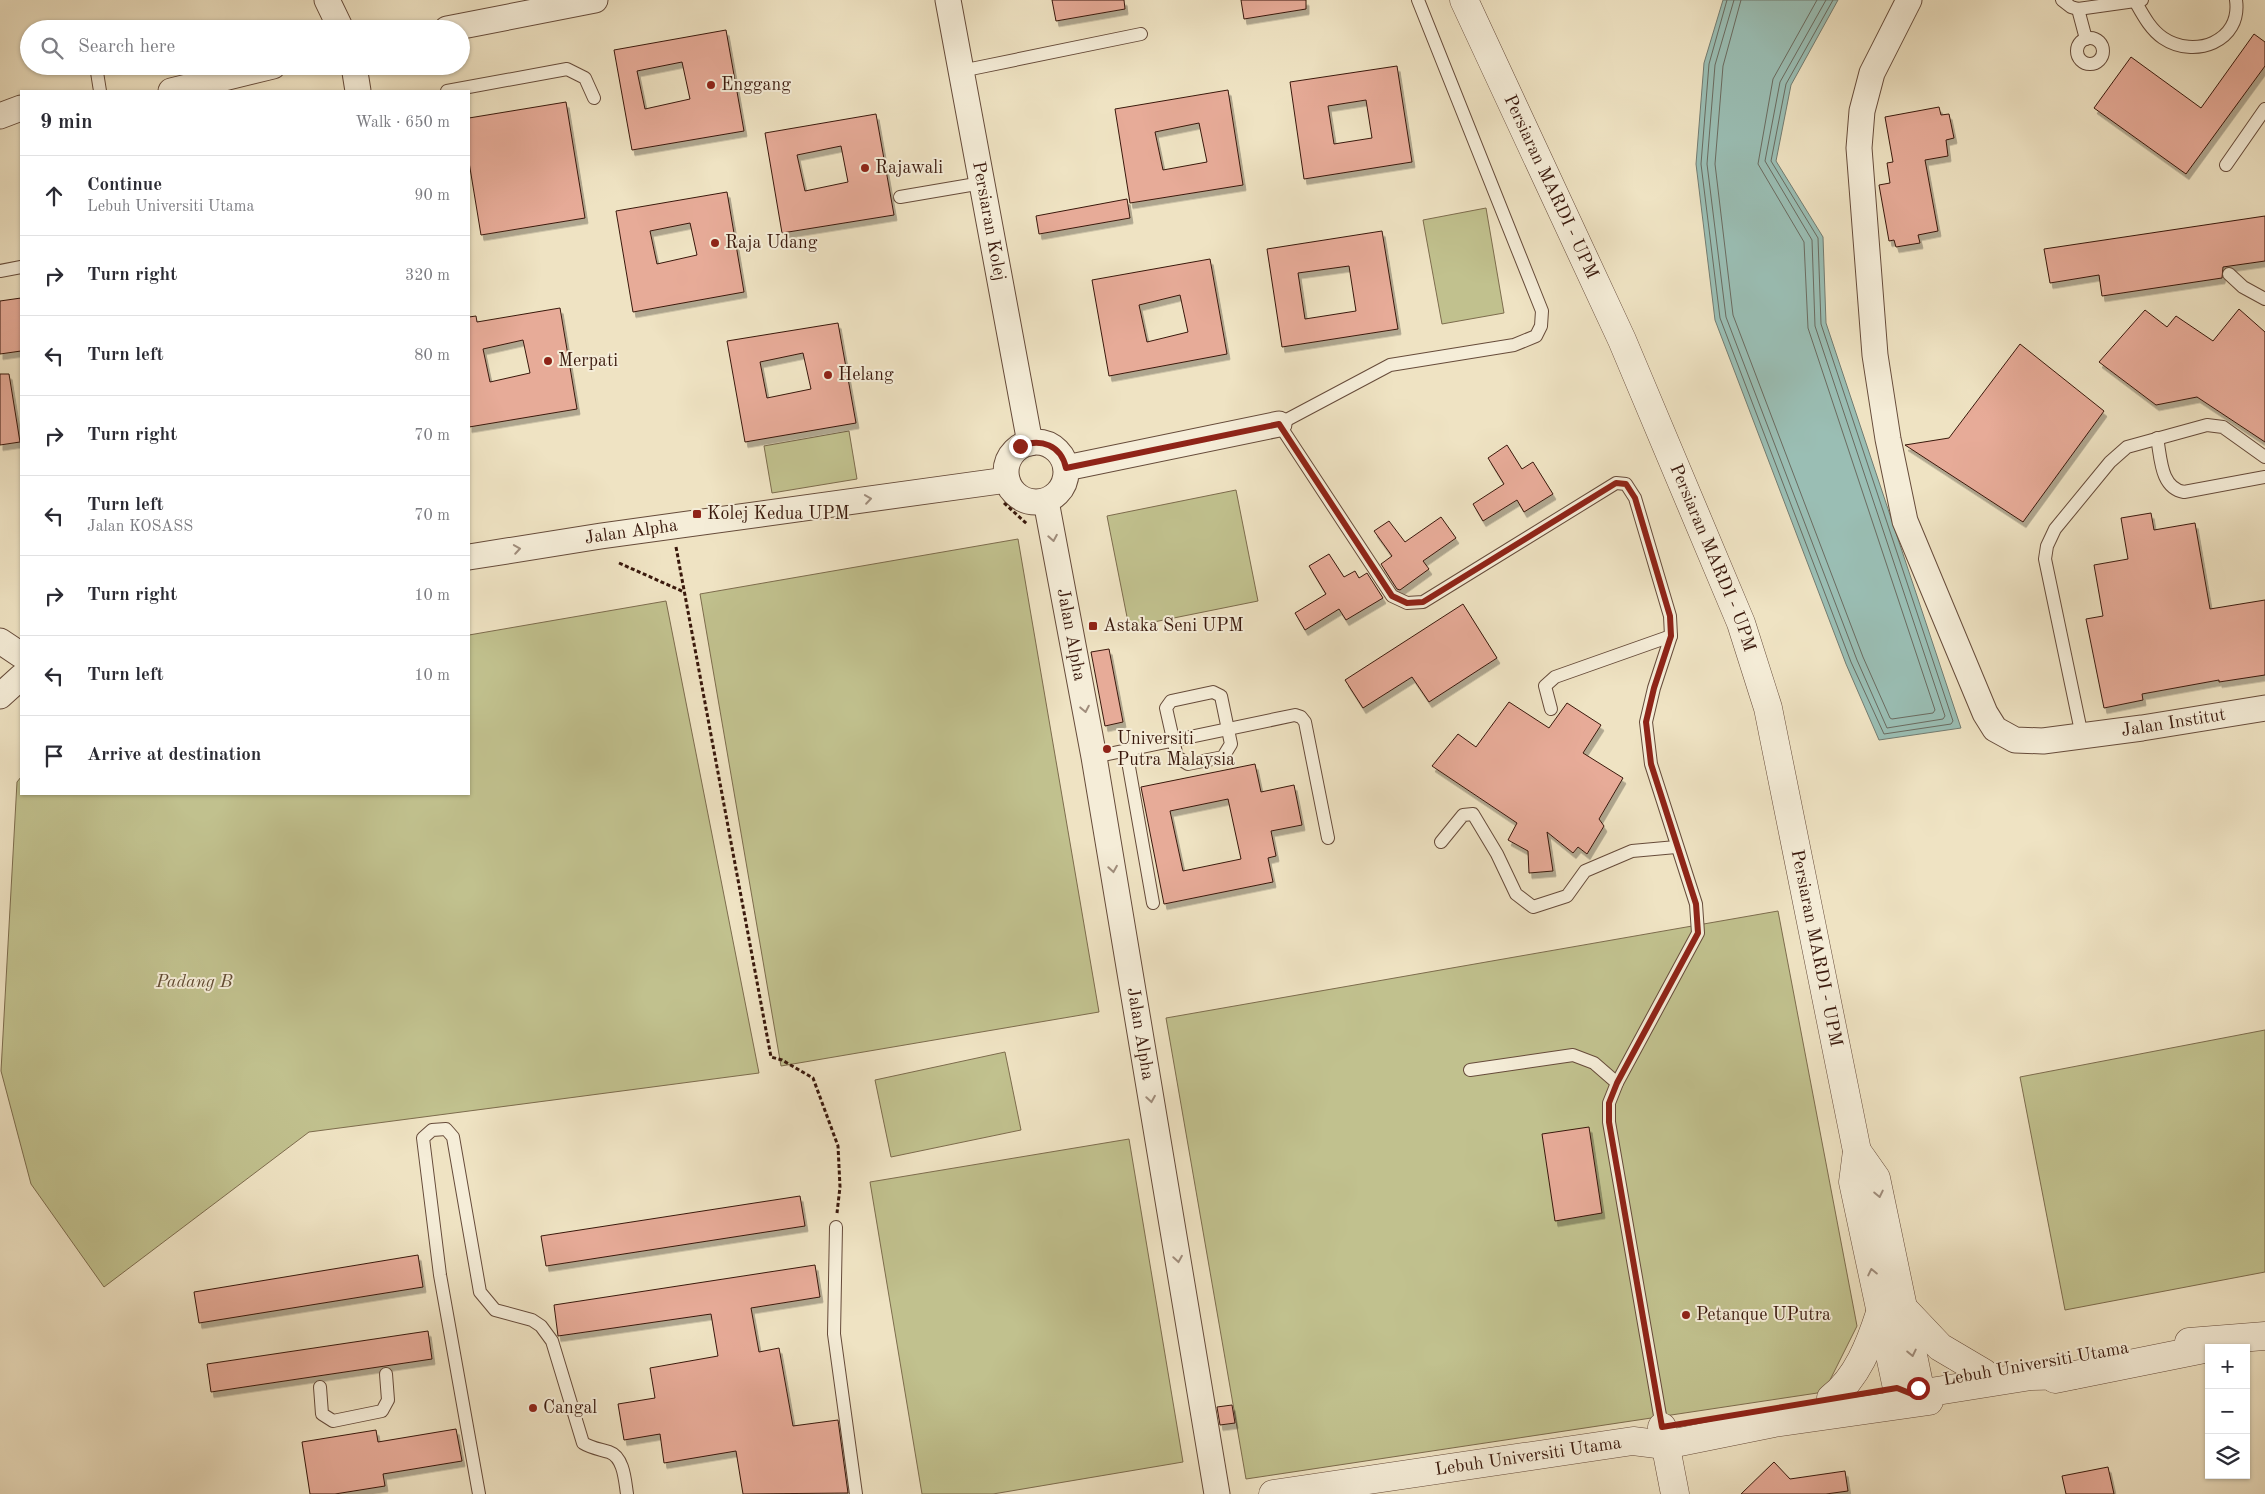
<!DOCTYPE html>
<meta charset="utf-8">
<style>
:root{--surface:#fff;--page:#f7f7f7;--text:#2b2b33;--muted:#7c7c81;--line:#e1e1e2}
body{margin:0;font-family:"Old Standard TT",serif;background:var(--page);color:var(--text)}
.controls{position:absolute;right:15px;bottom:15px;display:grid;overflow:hidden;border-radius:0px;box-shadow:0 1px 4px #0004}
.controls button{width:45px;height:45px;display:grid;place-items:center;padding:0;border:0;border-bottom:1px solid var(--line);background:var(--surface);color:var(--text);font:25px sans-serif}
.stop{position:absolute;width:15px;height:15px;margin:-11px;border:4px solid #8f2418;border-radius:50%;background:#fff}
.stop.end{background:#8f2418;border-color:#fff;box-shadow:0 1px 5px #0008}
.list{margin:0;padding:0;list-style:none}
h2{display:flex;justify-content:space-between;align-items:center;height:65px;margin:0;padding:0 20px;font-size:21px}
h2 small{font-size:16px;font-weight:400;color:var(--muted)}
.list li{display:grid;grid-template-columns:32px 1fr auto;gap:15px;align-items:center;box-sizing:border-box;height:80px;padding:0 20px;border-top:1px solid var(--line)}
.list b{display:block;font-size:19px;white-space:nowrap}
.list p{margin:0;font-size:16px;white-space:nowrap;color:var(--muted)}
.list em{font-size:16px;font-style:normal;color:var(--muted)}
.icon{flex:none;width:28px;height:28px;fill:none;stroke:currentColor;stroke-width:2;stroke-linecap:round;stroke-linejoin:round}
.map{position:relative;flex:none;width:2265px;height:1494px;overflow:hidden}
.search{position:absolute;background:var(--surface);box-shadow:0 1px 4px #0004;left:20px;top:20px;width:450px;height:55px;display:flex;align-items:center;gap:12px;box-sizing:border-box;padding:0 18px;border-radius:28px;color:var(--muted);font-size:19px}
.panel{position:absolute;background:var(--surface);box-shadow:0 1px 4px #0004;left:20px;top:90px;width:450px;height:705px;border-radius:0px}
.map>svg:first-child{display:block}
</style>
<div class="map">
<svg width="2265" height="1494" viewBox="0 0 2265 1494">
<defs>
<filter id="shadow"><feDropShadow dx="3" dy="5.5" stdDeviation="0" flood-color="#0004"/></filter>
</defs>
<rect width="100%" height="100%" fill="#efe3c3"/>
<filter id="stains"><feTurbulence type="fractalNoise" baseFrequency=".004" numOctaves="4"/><feColorMatrix values="0 0 0 0 .2 0 0 0 0 .09 0 0 0 0 .02 0 0 0 .5 -.17"/></filter>
<radialGradient id="worn" r=".72"><stop offset=".6" stop-color="#630" stop-opacity="0"/><stop offset="1" stop-color="#630" stop-opacity=".3"/></radialGradient>
<!-- green -->
<g fill="#c1c18e" stroke="#7d6c4d">
<path d="M1486,208L1504,313L1442,324L1423,220Z"/>
<path d="M849,431L857,479L772,493L764,446Z"/>
<path d="M1236,490L1258,601L1129,627L1107,516Z"/>
<path d="M1018,539L1099,1012L781,1066L700,594Z"/>
<path d="M666,601L759,1073L309,1132L104,1287L31,1184L1,1071L17,782L21,777V794H469V635Z"/>
<path d="M1778,911L1857,1326L1824,1392L1246,1479L1166,1018Z"/>
<path d="M2265,1030V1272L2065,1310L2020,1077Z"/>
<path d="M1005,1052L1021,1130L891,1157L875,1080Z"/>
<path d="M1129,1139L1183,1462L993,1494H922L870,1182Z"/>
</g>
<!-- water -->
<path fill="#9abeb4" stroke="#737c71" d="M1723,0H1838L1791,85L1776,161L1823,237L1826,323L1961,728L1879,740L1846,664L1715,320L1696,164L1704,63Z"/>
<g fill="none" stroke-linecap="round" stroke-linejoin="round">
<!-- shore -->
<g stroke="#6a6b60" stroke-width="1">
<path d="M1727,0L1709,64L1701,164L1720,318L1851,662L1884,734L1951,724L1953,721L1821,324L1818,238L1771,161L1786,84L1833,0"/>
<path d="M1734,0L1715,65L1707,164L1726,317L1857,660L1887,728L1943,719L1945,716L1815,326L1812,240L1765,161L1780,82L1826,0"/>
<path d="M1741,0L1723,66L1715,164L1733,315L1863,657L1890,718L1892,719L1933,713L1935,710L1808,328L1804,242L1758,164L1773,79L1817,0"/>
</g>
</g>
<!-- building -->
<g fill="#e7ab98" stroke="#39180c" fill-rule="evenodd" filter="url(#shadow)">
<path d="M1052,0H1124L1125,9L1056,21Z"/>
<path d="M1241,0H1306V9L1244,19Z"/>
<path d="M726,30L744,131L632,150L614,50ZM682,62L690,99L645,109L637,71Z"/>
<path d="M2254,34L2265,42V66L2186,174L2094,108L2131,57L2201,108Z"/>
<path d="M1397,66L1412,162L1304,179L1290,82ZM1366,100L1372,138L1334,144L1328,106Z"/>
<path d="M1228,90L1243,185L1130,203L1115,109ZM1199,123L1207,162L1163,170L1155,132Z"/>
<path d="M566,102L585,218L481,235L469,162V118Z"/>
<path d="M1939,107L1941,115L1949,114L1954,138L1946,140L1948,156L1925,160L1938,231L1918,235L1920,243L1896,247L1894,240L1889,241L1879,185L1890,183L1887,163L1893,162L1885,117Z"/>
<path d="M876,114L894,215L782,233L765,133ZM841,146L848,182L805,191L797,155Z"/>
<path d="M727,192L744,292L633,312L616,211ZM690,223L697,255L657,264L650,231Z"/>
<path d="M1127,199L1130,218L1039,234L1036,216Z"/>
<path d="M2265,216V261L2223,267L2222,278L2102,296L2099,275L2050,283L2044,249Z"/>
<path d="M1382,231L1398,329L1282,347L1267,249ZM1349,266L1356,311L1305,319L1298,273Z"/>
<path d="M1210,259L1227,354L1109,376L1092,280ZM1180,295L1188,332L1147,342L1139,305Z"/>
<path d="M21,298V351L0,354V301Z"/>
<path d="M560,308L577,409L469,427V317L476,316L477,322ZM523,340L530,373L490,382L483,349Z"/>
<path d="M2239,309L2265,332V442L2197,397L2156,405L2099,362L2145,310L2167,327L2176,316L2213,341Z"/>
<path d="M838,323L856,423L745,442L727,341ZM803,353L811,389L767,398L760,362Z"/>
<path d="M2020,344L2104,411L2023,522L1905,445L1949,438Z"/>
<path d="M0,374H9L20,442L0,445Z"/>
<path d="M1507,445L1522,469L1533,462L1553,494L1524,512L1517,500L1483,521L1473,504L1504,484L1488,458Z"/>
<path d="M2151,513L2154,530L2195,523L2210,609L2265,600V675L2219,682V680L2142,694L2143,700L2104,708L2086,619L2103,616L2094,565L2128,559L2121,518Z"/>
<path d="M1441,517L1456,538L1423,561L1429,569L1400,590L1397,589L1381,564L1392,556L1374,531L1389,521L1405,542Z"/>
<path d="M1329,554L1344,577L1355,571L1359,578L1367,573L1383,598L1346,620L1339,609L1305,630L1295,613L1326,594L1309,566Z"/>
<path d="M1463,604L1497,658L1429,702L1412,677L1363,708L1345,680Z"/>
<path d="M1109,649L1123,722L1105,726L1091,652Z"/>
<path d="M1509,702L1549,728L1567,703L1601,725L1583,753L1623,778L1599,819L1604,826L1587,854L1578,847L1573,853L1547,832L1553,871L1529,873L1528,851L1508,840L1517,823L1432,766L1458,734L1476,747Z"/>
<path d="M1255,764L1261,792L1294,785L1302,825L1271,831L1276,856L1268,858L1273,882L1164,904L1141,787ZM1228,799L1241,859L1183,871L1170,811Z"/>
<path d="M1589,1127L1602,1213L1555,1221L1542,1134Z"/>
<path d="M800,1196L805,1226L546,1266L541,1236Z"/>
<path d="M418,1255L423,1287L199,1323L194,1292Z"/>
<path d="M815,1265L820,1297L751,1308L759,1352L779,1348L793,1426L838,1420L848,1493L743,1494L736,1451L664,1463L660,1434L624,1440L618,1404L655,1398L650,1368L718,1356L711,1314L558,1336L554,1305Z"/>
<path d="M428,1331L432,1359L211,1392L207,1364Z"/>
<path d="M1232,1405L1235,1423L1220,1425L1217,1407Z"/>
<path d="M456,1429L462,1461L383,1474L385,1486L335,1494H310L302,1442L376,1430L378,1442Z"/>
<path d="M1774,1462L1790,1479L1845,1471L1848,1491L1826,1494H1741Z"/>
<path d="M2108,1467L2114,1494H2066L2062,1476Z"/>
</g>
<g fill="none" stroke-linecap="round" stroke-linejoin="round">
<!-- service casing -->
<g stroke="#664b3a" stroke-width="14">
<g id="service">
<path d="M1418,0L1542,311L1541,326L1536,336L1514,345L1390,365L1279,424L1392,596L1407,603L1423,602L1616,483L1626,484L1635,498L1670,616L1671,636L1654,688L1646,722L1651,764L1696,904L1698,933L1617,1083L1609,1103V1122L1662,1427"/>
<path d="M2062,0L2071,7L2078,9L2142,0"/>
<path d="M2135,1C2143,15 2150,29 2163,38C2194,59 2242,42 2236,0"/>
<path d="M2078,9L2086,39"/>
<circle cx="2090" cy="51" r="13"/>
<path d="M96,66L100,91"/>
<path d="M961,71L1141,34"/>
<path d="M447,91L567,69L585,78L594,98"/>
<path d="M2226,165L2265,109"/>
<path d="M900,197L982,183"/>
<path d="M0,271L21,267"/>
<path d="M2229,274L2243,287L2265,299"/>
<path d="M2157,438C2161,457 2160,488 2184,492L2265,477"/>
<path d="M1213,692L1221,696L1231,744L1223,757L1188,764L1177,757L1166,708L1171,701Z"/>
<path d="M1551,709L1545,686L1555,677L1671,636"/>
<path d="M2082,736L2045,559L2047,546L2055,529L2110,462L2127,447L2207,425L2223,427L2265,457"/>
<path d="M1126,750L1153,903"/>
<path d="M1094,757L1295,715L1301,717L1305,722L1328,838"/>
<path d="M1441,842L1463,815L1473,814L1497,854L1516,894L1533,907L1567,896L1585,871L1632,851L1676,847"/>
<path d="M1470,1070L1573,1055L1594,1063L1617,1083"/>
<path d="M836,1227L834,1334L856,1494"/>
<path d="M320,1387L322,1414L333,1421L382,1411L388,1400L386,1374"/>
<path d="M479,1494L440,1275L423,1138L432,1130L446,1129L453,1137L480,1292L495,1310L532,1320L541,1326L552,1341L583,1443C591,1448 599,1449 609,1452C624,1457 625,1481 627,1494"/>
</g>
</g>
<!-- minor casing -->
<g stroke="#664b3a" stroke-width="27">
<g id="minor">
<path d="M327,0L341,29"/>
<path id="s1" d="M948,0L1030,443"/>
<path id="s2" d="M1909,0L1872,73L1862,111L1859,148L1875,355L1888,439L1905,521L1985,713L1995,729L2015,740L2043,741L2142,728L2265,708"/>
<path d="M447,29L595,0"/>
<path d="M354,66L358,91"/>
<path d="M171,91L273,66"/>
<path d="M0,116L21,108"/>
<circle cx="1036" cy="472" r="30"/>
<path d="M1066,468L1279,424"/>
<path id="s3" d="M1046,501L1094,757L1217,1494"/>
<path id="s4" d="M469,557L601,536L1007,480"/>
<path d="M0,641L21,655"/>
<path d="M0,696L21,677"/>
</g>
</g>
<!-- tertiary casing -->
<g stroke="#664b3a" stroke-width="29">
<g id="tertiary">
<path id="s5" d="M1464,0L1622,340L1741,623L1768,708L1857,1151L1853,1182L1897,1388L1918,1394L2031,1376L2073,1375"/>
<path d="M1857,1151L1876,1178L1919,1384L1912,1394L1897,1397"/>
<path d="M1904,1309L1940,1347L1984,1373"/>
<path d="M2189,1342L2265,1336"/>
<path d="M2055,1379L2209,1348"/>
<path d="M1831,1398C1857,1378 1870,1344 1880,1313"/>
<path d="M1662,1427L1675,1494"/>
<path id="s6" d="M1273,1494L1633,1441L1665,1445L1774,1423L1929,1401"/>
</g>
</g>
<!-- path -->
<g stroke="#39180c" stroke-width="3" stroke-dasharray="4 2.5" stroke-linecap="butt">
<path d="M1004,503L1027,524"/>
<path d="M676,547L771,1057L782,1060L813,1078L838,1146L840,1187L837,1213"/>
<path d="M619,563L684,592"/>
</g>
<!-- service -->
<use href="#service" stroke="#f5edd8" stroke-width="12"/>
<!-- minor -->
<use href="#minor" stroke="#f5edd8" stroke-width="25"/>
<!-- tertiary -->
<use href="#tertiary" stroke="#f5edd8" stroke-width="28"/>
</g>
<!-- one-way arrows -->
<defs><path id="oneway-chevron" d="M-2-3.5L2.5 0L-2 3.5" fill="none" stroke-width="1.6" stroke-linecap="round" stroke-linejoin="round" transform="scale(1.25)"/></defs>
<g stroke="#a08d7c">
<use href="#oneway-chevron" transform="translate(868 499) rotate(-8)"/>
<use href="#oneway-chevron" transform="translate(1053 538) rotate(80)"/>
<use href="#oneway-chevron" transform="translate(517 549) rotate(-9)"/>
<use href="#oneway-chevron" transform="translate(1085 709) rotate(79)"/>
<use href="#oneway-chevron" transform="translate(1113 869) rotate(81)"/>
<use href="#oneway-chevron" transform="translate(1151 1099) rotate(81)"/>
<use href="#oneway-chevron" transform="translate(1879 1194) rotate(78)"/>
<use href="#oneway-chevron" transform="translate(1178 1259) rotate(81)"/>
<use href="#oneway-chevron" transform="translate(1872 1272) rotate(-102)"/>
<use href="#oneway-chevron" transform="translate(1912 1353) rotate(78)"/>
</g>
<g fill="none" stroke-linecap="round" stroke-linejoin="round">
<!-- route -->
<path stroke="#8f2418" stroke-width="6" d="M1020,446C1041,438 1061,445 1066,468L1279,424L1392,596L1407,603L1423,602L1616,483L1626,484L1635,498L1670,616L1671,636L1654,688L1646,722L1651,764L1696,904L1698,933L1617,1083L1609,1103V1122L1662,1427L1897,1388L1912,1394L1918,1388"/>
</g>
<!-- markers -->
<g fill="#8f2418" stroke="#f5edd8" stroke-width="2">
<circle cx="711" cy="85" r="5"/>
<circle cx="865" cy="168" r="5"/>
<circle cx="715" cy="243" r="5"/>
<circle cx="548" cy="361" r="5"/>
<circle cx="828" cy="375" r="5"/>
<rect x="692" y="509" width="10" height="10" rx="2.5"/>
<rect x="1088" y="621" width="10" height="10" rx="2.5"/>
<circle cx="1107" cy="749" r="5"/>
<circle cx="1686" cy="1315" r="5"/>
<circle cx="533" cy="1408" r="5"/>
</g>
<g text-anchor="middle" dominant-baseline="central" stroke-width="4" stroke-linejoin="round" paint-order="stroke">
<!-- poi labels -->
<g font-size="18" fill="#39180c" stroke="#f5edd8" text-anchor="start">
<text x="721" y="85">Enggang</text>
<text x="875" y="168">Rajawali</text>
<text x="725" y="243">Raja Udang</text>
<text x="558" y="361">Merpati</text>
<text x="838" y="375">Helang</text>
<text x="707" y="514">Kolej Kedua UPM</text>
<text x="1103" y="626">Astaka Seni UPM</text>
<text x="1117" y="739">Universiti<tspan x="1117" dy="21">Putra Malaysia</tspan></text>
<text x="1696" y="1315">Petanque UPutra</text>
<text x="543" y="1408">Cangal</text>
</g>
<!-- street labels -->
<g font-size="18" fill="#39180c" stroke="#f5edd8">
<text stroke="none"><textPath href="#s5" startOffset="206">Persiaran MARDI - UPM</textPath></text>
<text stroke="none"><textPath href="#s1" startOffset="225">Persiaran Kolej</textPath></text>
<text stroke="none"><textPath href="#s4" startOffset="164">Jalan Alpha</textPath></text>
<text stroke="none"><textPath href="#s5" startOffset="611">Persiaran MARDI - UPM</textPath></text>
<text stroke="none"><textPath href="#s3" startOffset="136">Jalan Alpha</textPath></text>
<text stroke="none"><textPath href="#s2" startOffset="944">Jalan Institut</textPath></text>
<text stroke="none"><textPath href="#s5" startOffset="1016">Persiaran MARDI - UPM</textPath></text>
<text stroke="none"><textPath href="#s3" startOffset="541">Jalan Alpha</textPath></text>
<text transform="translate(2036 1364) rotate(-10)">Lebuh Universiti Utama</text>
<text stroke="none"><textPath href="#s6" startOffset="258">Lebuh Universiti Utama</textPath></text>
</g>
<!-- park labels -->
<g font-size="18" font-style="italic" fill="#624b33" stroke="#f5edd8">
<text x="194" y="982">Padang B</text>
</g>
</g>
<rect width="100%" height="100%" filter="url(#stains)"/>
<rect width="100%" height="100%" fill="url(#worn)"/>
</svg>
<div class="controls">
<button>+</button>
<button>−</button>
<button><svg class="icon" aria-label="layers" viewBox="0 0 24 24"><path d="M12 4l9 5-9 5-9-5zM3 14l9 5 9-5"/></svg></button>
</div>
<div class="stop" style="left:1918px;top:1388px"></div>
<div class="stop end" style="left:1020px;top:446px"></div>
<div class="search"><svg class="icon" aria-label="search" viewBox="0 0 24 24"><circle cx="10" cy="10" r="6"/><path d="M15 15l6 6"/></svg>Search here</div>
<section class="panel">
<h2>9 min<small>Walk · 650 m</small></h2>
<ul class="list">
<li><svg class="icon" aria-label="ahead" viewBox="0 0 24 24"><path d="M12 20V5M6 11l6-6 6 6"/></svg><div><b>Continue</b><p>Lebuh Universiti Utama</p></div><em>90 m</em></li>
<li><svg class="icon" aria-label="right" viewBox="0 0 24 24"><path d="M7 20v-9h11M14 6l5 5-5 5"/></svg><div><b>Turn right</b></div><em>320 m</em></li>
<li><svg class="icon" aria-label="left" viewBox="0 0 24 24"><path d="M17 20v-9H6M10 6l-5 5 5 5"/></svg><div><b>Turn left</b></div><em>80 m</em></li>
<li><svg class="icon" aria-label="right" viewBox="0 0 24 24"><path d="M7 20v-9h11M14 6l5 5-5 5"/></svg><div><b>Turn right</b></div><em>70 m</em></li>
<li><svg class="icon" aria-label="left" viewBox="0 0 24 24"><path d="M17 20v-9H6M10 6l-5 5 5 5"/></svg><div><b>Turn left</b><p>Jalan KOSASS</p></div><em>70 m</em></li>
<li><svg class="icon" aria-label="right" viewBox="0 0 24 24"><path d="M7 20v-9h11M14 6l5 5-5 5"/></svg><div><b>Turn right</b></div><em>10 m</em></li>
<li><svg class="icon" aria-label="left" viewBox="0 0 24 24"><path d="M17 20v-9H6M10 6l-5 5 5 5"/></svg><div><b>Turn left</b></div><em>10 m</em></li>
<li><svg class="icon" aria-label="arrive" viewBox="0 0 24 24"><path d="M6 21V4h12l-3 4 3 4H6"/></svg><div><b>Arrive at destination</b></div></li>
</ul>
</section>
</div>
